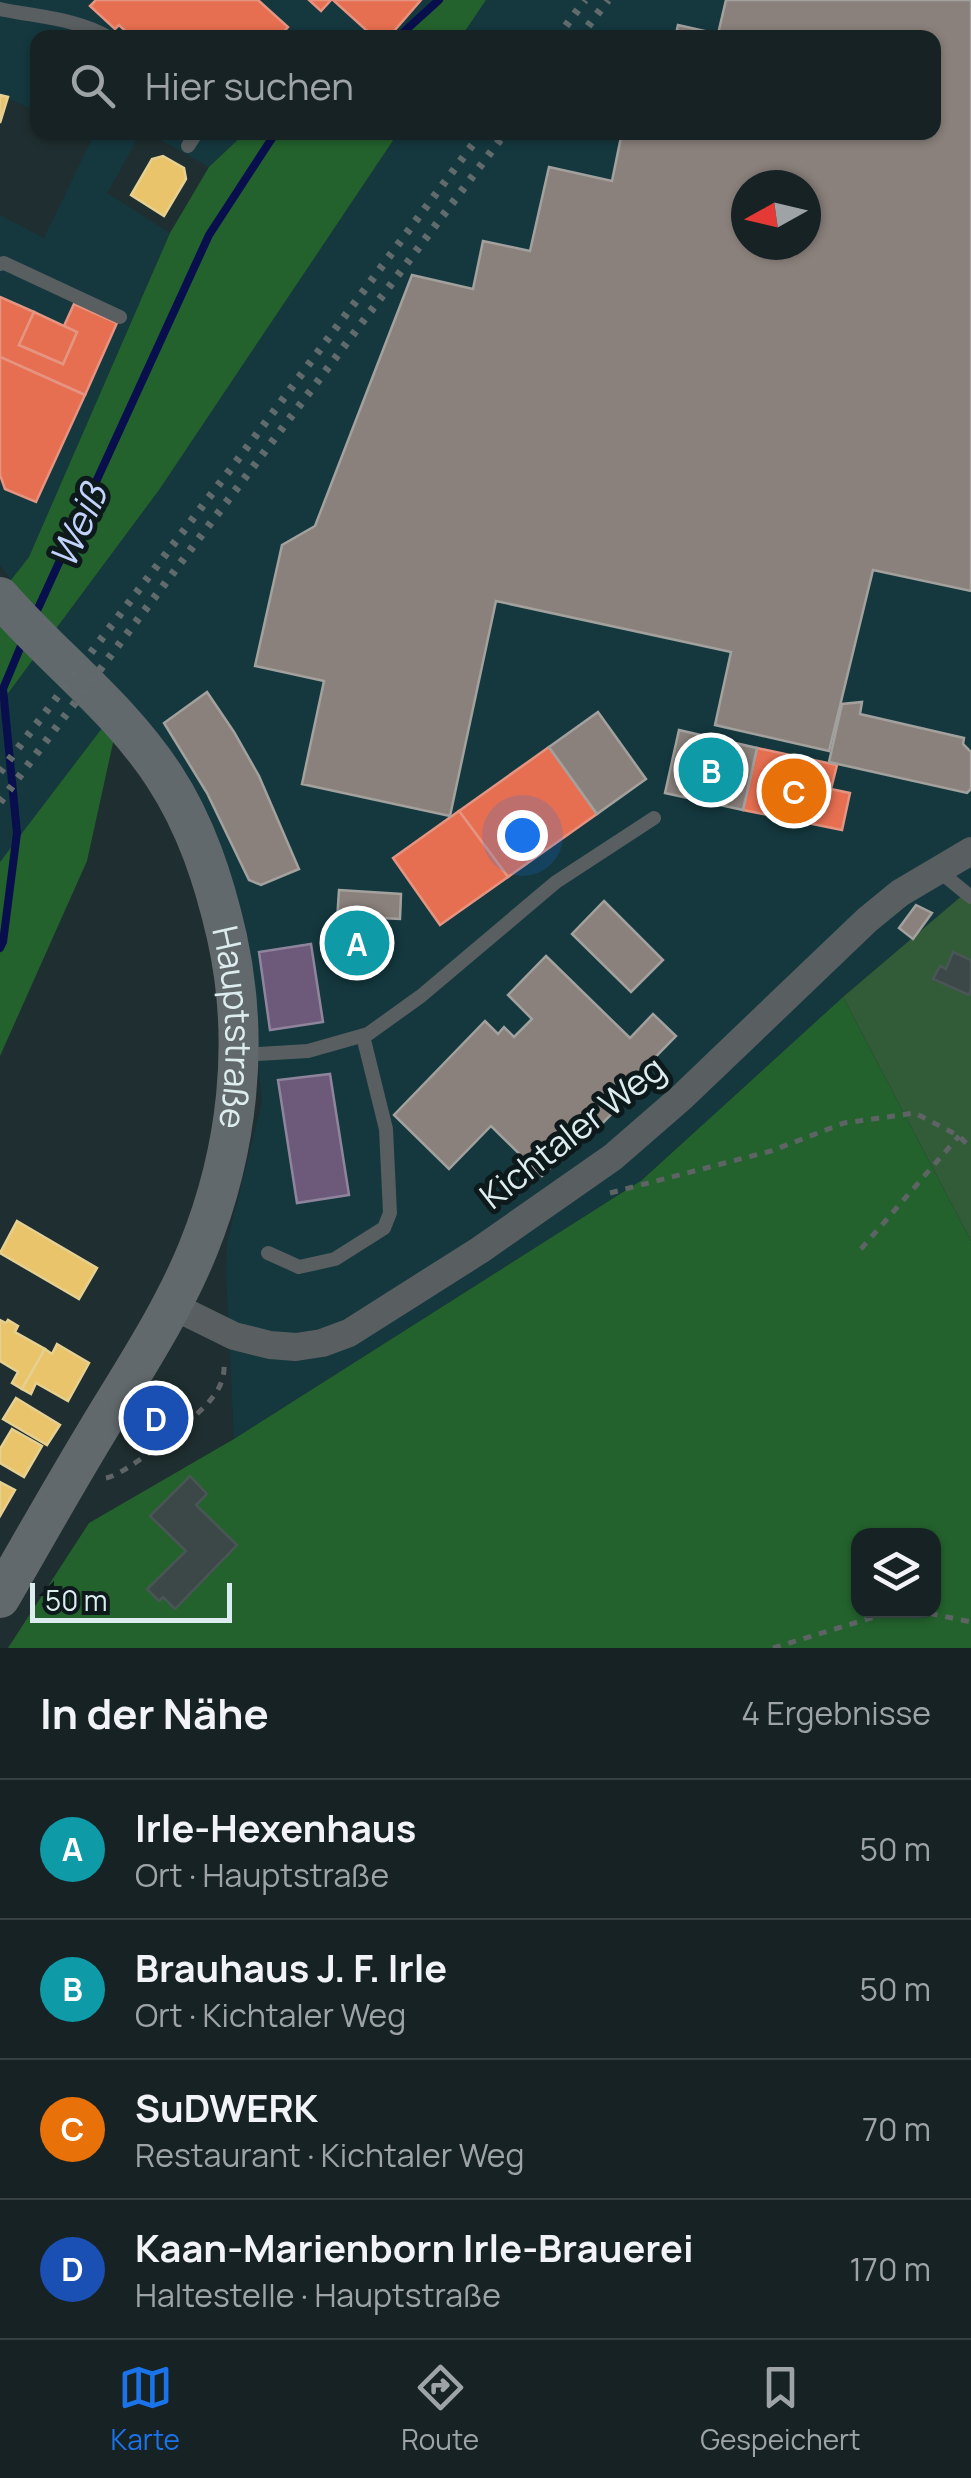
<!DOCTYPE html>
<html lang="de">
<meta charset="utf-8">
<style>
:root{--surface:#172224;--page:#242f31;--text:#f1f3f6;--muted:#9ea4a6;--line:#363f41;--accent:#1a73e8}
body{margin:0;font-family:Manrope,sans-serif;background:var(--page);color:var(--text)}
.controls{position:absolute;right:30px;bottom:30px;display:grid;overflow:hidden;border-radius:20px;box-shadow:0 2px 8px #0004}
.controls button{width:90px;height:90px;display:grid;place-items:center;padding:0;border:0;border-bottom:2px solid var(--line);background:var(--surface);color:var(--text);font:50px sans-serif}
.compass{position:absolute;left:731px;top:170px;width:90px;height:90px;border-radius:50%;background:var(--surface);box-shadow:0 2px 8px #0004;rotate:262deg}
.scale{position:absolute;left:30px;bottom:25px;width:202px;box-sizing:border-box;padding-left:10px;border:5px solid #dcecef;border-top:0;font-size:28px;line-height:35px;white-space:nowrap;color:#dcecef;-webkit-text-stroke:8px #0d191b;paint-order:stroke}
.you{position:absolute;left:522px;top:835px;width:35px;height:35px;margin:-25px;border:8px solid #fff;border-radius:50%;background:#1a73e8;box-shadow:0 0 0 15px #1a73e833}
.badge{display:grid;place-items:center;width:65px;height:65px;border-radius:50%;background:var(--accent);color:#fff;font-size:32px;font-weight:700}
.pin{position:absolute;translate:-50% -50%;border:5px solid #fff;box-shadow:0 2px 10px #0006}
.list{margin:0;padding:0;list-style:none}
h2{display:flex;justify-content:space-between;align-items:center;height:130px;margin:0;padding:0 40px;font-size:42px}
h2 small{font-size:32px;font-weight:400;color:var(--muted)}
.list li{display:grid;grid-template-columns:65px 1fr auto;gap:30px;align-items:center;box-sizing:border-box;height:140px;padding:0 40px;border-top:2px solid var(--line)}
.list b{display:block;font-size:38px;white-space:nowrap}
.list p{margin:0;font-size:32px;white-space:nowrap;color:var(--muted)}
.list em{font-size:32px;font-style:normal;color:var(--muted)}
.icon{flex:none;width:55px;height:55px;fill:none;stroke:currentColor;stroke-width:2;stroke-linecap:round;stroke-linejoin:round}
.map{position:relative;flex:none;width:971px;height:1648px;overflow:hidden}
.search{position:absolute;background:var(--surface);box-shadow:0 2px 8px #0004;left:30px;right:30px;top:30px;height:110px;display:flex;align-items:center;gap:25px;box-sizing:border-box;padding:0 35px;border-radius:20px;color:var(--muted);font-size:38px}
.sheet{height:690px;background:var(--surface)}
nav{display:flex;justify-content:space-around;align-items:center;box-sizing:border-box;height:140px;border-top:2px solid var(--line);background:var(--surface);font-size:28px;color:var(--muted)}
nav a{display:grid;justify-items:center;gap:5px}
nav .on{color:var(--accent)}
.map>svg:first-child{display:block}
</style>
<div class="map">
<svg width="971" height="1648" viewBox="0 0 971 1648">
<rect width="100%" height="100%" fill="#1f2e30"/>
<!-- built -->
<g fill="#14383e" fill-rule="evenodd">
<path d="M0,0H436L391,37L38,38L37,111L0,95Z"/>
<path d="M486,0H971V888L843,997L642,1180L234,1439L226,1274L227,1243L262,1102L251,994L122,703L0,862V704L159,490L398,133L934,132V38L461,37ZM746,185H806V245H746Z"/>
<path d="M81,133H120L136,142L107,193L170,233L29,557L11,580L0,565V215L44,238L92,139Z"/>
<path d="M162,133H245L209,167L159,139Z"/>
</g>
<!-- green -->
<path fill="#325c37" d="M971,888V1241L843,997Z"/>
<!-- forest -->
<g fill="#23622d" fill-rule="evenodd">
<path d="M436,0H486L461,37H391Z"/>
<path d="M245,133H398L159,490L0,704V607L6,604L11,580L29,557L170,233L209,167Z"/>
<path d="M122,702L87,861L0,1056V862Z"/>
<path d="M843,997L971,1241V1648H8L89,1523L234,1439L642,1180ZM858,1536H934V1610H858Z"/>
</g>
<!-- homes -->
<g fill="#e9c46a" stroke="#e5d092" stroke-width="2.5">
<path d="M0,95L8,97L0,123Z"/>
<path d="M163,156L184,168L186,179L164,216L131,195L152,159Z"/>
<path d="M17,1221L97,1268L79,1299L0,1253Z"/>
<path d="M0,1320L6,1323L8,1320L18,1326L15,1332L45,1349L22,1389L12,1383L18,1372L0,1361Z"/>
<path d="M57,1344L89,1363L68,1401L36,1383L31,1394L22,1389L45,1349L52,1354Z"/>
<path d="M16,1398L60,1425L47,1445L3,1419Z"/>
<path d="M12,1429L42,1446L24,1477L0,1463V1449Z"/>
<path d="M0,1482L15,1490L0,1516Z"/>
</g>
<!-- shops -->
<g fill="#e76f51" stroke="#e49480" stroke-width="2.5">
<path d="M96,0H258L288,27L278,38H141L139,36L133,38L119,25L115,29L90,6Z"/>
<path d="M309,0H331L321,11Z"/>
<path d="M333,0H421L388,38H375Z"/>
<path d="M0,297L34,312L19,345L63,364L77,332L64,326L74,304L117,323L85,395L0,357Z"/>
<path d="M34,312L77,332L63,364L19,345Z"/>
<path d="M0,357L85,395L36,502L5,489L0,475Z"/>
<path d="M549,747L597,814L508,877L459,811Z"/>
<path d="M757,748L837,765L831,789L850,793L842,830L743,810Z"/>
<path d="M459,811L508,877L440,925L393,858Z"/>
</g>
<!-- offices -->
<g fill="#6d597a" stroke="#8e859d" stroke-width="2.5">
<path d="M311,944L323,1022L270,1030L259,952Z"/>
<path d="M330,1074L349,1195L297,1203L278,1080Z"/>
</g>
<!-- industry -->
<g fill="#8a817c" stroke="#a3a19e" stroke-width="2.5" fill-rule="evenodd">
<path d="M726,0H971V591L873,570L829,751L715,725L731,652L496,601L450,816L302,784L324,681L255,666L282,545L315,526L412,275L473,289L483,241L530,251L549,167L612,181L622,132H934V38H675L678,25L718,34ZM746,185H806V245H746Z"/>
<path d="M207,692L234,732L259,776L299,869L261,885L249,880L207,793L164,723Z"/>
<path d="M862,702L860,714L964,738L963,744L971,752V789L967,793L829,762L842,704Z"/>
<path d="M598,712L646,779L597,814L549,747Z"/>
<path d="M679,730L757,748L743,810L665,793Z"/>
<path d="M339,890L401,894L400,919L380,918L378,969L334,967Z"/>
<path d="M604,901L663,960L631,992L572,934Z"/>
<path d="M916,905L932,913L913,939L899,928Z"/>
<path d="M546,956L630,1038L653,1014L676,1036L633,1080L639,1086L590,1136L586,1132L542,1176L491,1126L449,1169L394,1115L485,1021L498,1034L504,1027L514,1037L532,1019L508,995Z"/>
</g>
<g fill="none" stroke-linecap="round" stroke-linejoin="round">
<!-- stream -->
<g stroke="#090e4c" stroke-width="8">
<path d="M397,38L439,0"/>
<path d="M35,615L209,235L276,132"/>
<path d="M0,948L3,942L17,833L3,689L23,641"/>
</g>
</g>
<!-- building -->
<g fill="#3c4848" stroke="#495655" stroke-width="2.5">
<path d="M953,952L971,960V990L969,995L933,979L940,966L946,969Z"/>
<path d="M190,1476L207,1494L196,1505L237,1545L175,1609L163,1597L159,1601L147,1589L186,1551L150,1516Z"/>
</g>
<g fill="none" stroke-linecap="round" stroke-linejoin="round">
<!-- path -->
<g stroke="#5e6466" stroke-width="5" stroke-dasharray="8 8" stroke-linecap="butt">
<path d="M610,1193L771,1151L844,1123L915,1113L959,1136L971,1148"/>
<path d="M861,1249L959,1136"/>
<path d="M106,1478C126,1475 199,1416 212,1398C221,1387 225,1376 224,1362"/>
<path d="M914,1610L971,1622"/>
<path d="M773,1648L897,1610"/>
</g>
<!-- service -->
<g stroke="#595e60" stroke-width="14">
<path d="M0,9C37,17 76,18 110,38"/>
<path d="M188,146L197,132"/>
<path d="M0,264L4,263L120,317"/>
<path d="M939,871L971,897"/>
<path d="M241,1055L308,1051L368,1034L421,996L556,882L654,818"/>
<path d="M268,1253L299,1267L335,1259L384,1228L390,1213L386,1129L363,1036"/>
</g>
<!-- minor -->
<path stroke="#595e60" stroke-width="28" d="M171,1305L234,1336L270,1345L296,1347L322,1343L349,1333L480,1250L613,1157L682,1097L867,920L900,893L971,851"/>
<!-- secondary -->
<path stroke="#62696c" stroke-width="40" id="s1" d="M0,597C53,658 119,707 164,776C196,825 214,880 227,937C250,1041 238,1150 198,1249C173,1311 134,1370 99,1428C65,1484 33,1541 0,1598"/>
<!-- rail -->
<g stroke="#616a6c" stroke-width="8" stroke-dasharray="5 10" stroke-linecap="butt">
<path d="M557,38L585,0"/>
<path d="M579,38L608,0"/>
<path d="M0,772L239,458L482,132"/>
<path d="M0,802L506,132"/>
</g>
</g>
<g text-anchor="middle" dominant-baseline="central" stroke-width="10" stroke-linejoin="round" paint-order="stroke">
<!-- street labels -->
<g font-size="35" fill="#dcecef" stroke="#0d191b">
<text stroke="none"><textPath href="#s1" startOffset="508">Hauptstraße</textPath></text>
<text transform="translate(572 1132) rotate(-38)">Kichtaler Weg</text>
</g>
<!-- water labels -->
<g font-size="38" font-style="italic" fill="#c2d2fb" stroke="#0d191b">
<text transform="translate(77 525) rotate(-66)">Weiß</text>
</g>
</g>
</svg>
<div class="controls">
<button><svg class="icon" aria-label="layers" viewBox="0 0 24 24"><path d="M12 4l9 5-9 5-9-5zM3 14l9 5 9-5"/></svg></button>
</div>
<svg class="compass" viewBox="-18 -18 36 36"><path d="M0-13l5 13h-10z" fill="#e53935"/><path d="M0 13l5-13h-10z" fill="#9ea4a6"/></svg>
<div class="scale">50 m</div>
<div class="you"></div>
<div class="pin badge" style="left:357px;top:943px;background:#0f9aa8">A</div>
<div class="pin badge" style="left:711px;top:770px;background:#0f9aa8">B</div>
<div class="pin badge" style="left:794px;top:791px;background:#e8710a">C</div>
<div class="pin badge" style="left:156px;top:1418px;background:#1a4fb4">D</div>
<div class="search"><svg class="icon" aria-label="search" viewBox="0 0 24 24"><circle cx="10" cy="10" r="6"/><path d="M15 15l6 6"/></svg>Hier suchen</div>
</div>
<section class="sheet">
<h2>In der Nähe<small>4 Ergebnisse</small></h2>
<ul class="list">
<li><span class="badge" style="background:#0f9aa8">A</span><div><b>Irle-Hexenhaus</b><p>Ort · Hauptstraße</p></div><em>50 m</em></li>
<li><span class="badge" style="background:#0f9aa8">B</span><div><b>Brauhaus J. F. Irle</b><p>Ort · Kichtaler Weg</p></div><em>50 m</em></li>
<li><span class="badge" style="background:#e8710a">C</span><div><b>SuDWERK</b><p>Restaurant · Kichtaler Weg</p></div><em>70 m</em></li>
<li><span class="badge" style="background:#1a4fb4">D</span><div><b>Kaan-Marienborn Irle-Brauerei</b><p>Haltestelle · Hauptstraße</p></div><em>170 m</em></li>
</ul>
</section>
<nav>
<a class="on"><svg class="icon" aria-label="map" viewBox="0 0 24 24"><path d="M3 6l6-2 6 2 6-2v14l-6 2-6-2-6 2zM9 4v14M15 6v14"/></svg>Karte</a>
<a><svg class="icon" aria-label="directions" viewBox="0 0 24 24"><path d="M12 3l9 9-9 9-9-9zM9 14v-3h6M13 9l2 2-2 2"/></svg>Route</a>
<a><svg class="icon" aria-label="saved" viewBox="0 0 24 24"><path d="M7 4h10v16l-5-4-5 4z"/></svg>Gespeichert</a>
</nav>
